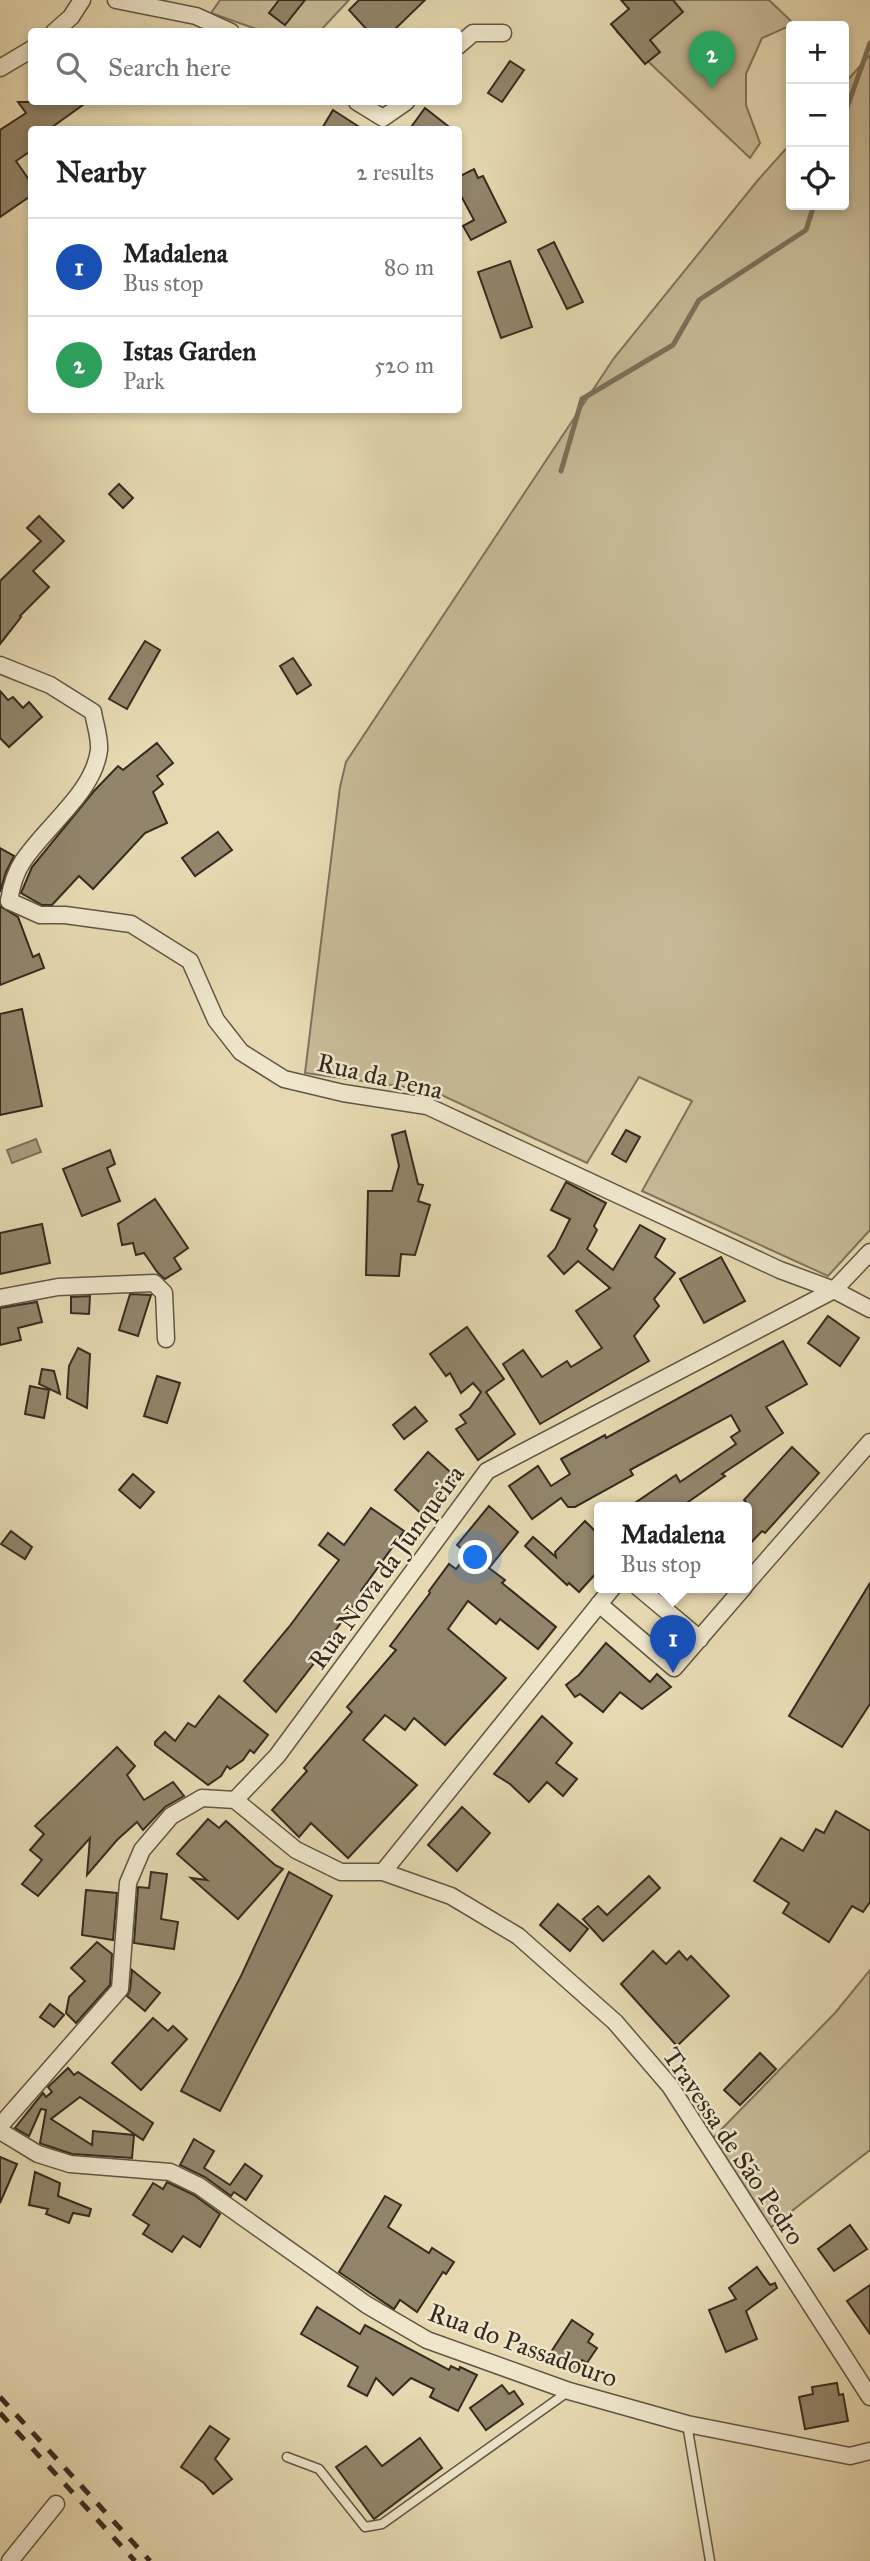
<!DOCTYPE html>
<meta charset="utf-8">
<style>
:root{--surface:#fff;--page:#f6f6f6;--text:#202124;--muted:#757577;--line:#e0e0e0;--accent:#2563eb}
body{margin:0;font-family:"IM FELL Great Primer",serif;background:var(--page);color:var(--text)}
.controls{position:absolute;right:21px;top:21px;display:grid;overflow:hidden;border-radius:7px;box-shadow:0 4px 10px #0003}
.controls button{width:63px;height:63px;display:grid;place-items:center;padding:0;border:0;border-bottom:2px solid var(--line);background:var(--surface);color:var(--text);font:35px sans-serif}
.you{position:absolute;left:476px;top:1558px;width:24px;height:24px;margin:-18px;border:5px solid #fff;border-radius:50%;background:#1a73e8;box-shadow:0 0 0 10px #1a73e833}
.badge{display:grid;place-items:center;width:46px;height:46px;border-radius:50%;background:var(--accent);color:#fff;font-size:23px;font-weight:700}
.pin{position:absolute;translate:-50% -58px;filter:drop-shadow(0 2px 4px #0008)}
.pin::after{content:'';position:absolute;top:37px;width:24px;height:21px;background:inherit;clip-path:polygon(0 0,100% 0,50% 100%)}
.popup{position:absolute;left:594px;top:1502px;width:158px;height:91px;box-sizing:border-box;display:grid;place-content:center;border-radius:7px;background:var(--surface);filter:drop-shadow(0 2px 5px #0005);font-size:23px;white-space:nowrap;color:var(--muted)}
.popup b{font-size:26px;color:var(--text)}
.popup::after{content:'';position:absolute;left:50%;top:100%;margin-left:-14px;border:14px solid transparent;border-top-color:var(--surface)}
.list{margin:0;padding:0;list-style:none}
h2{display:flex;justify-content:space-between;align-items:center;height:91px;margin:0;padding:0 28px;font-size:30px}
h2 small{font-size:23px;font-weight:400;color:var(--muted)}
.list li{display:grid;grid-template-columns:46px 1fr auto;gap:21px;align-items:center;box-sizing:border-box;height:98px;padding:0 28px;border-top:2px solid var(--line)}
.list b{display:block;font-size:26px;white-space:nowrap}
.list p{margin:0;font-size:23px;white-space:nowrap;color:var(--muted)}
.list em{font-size:23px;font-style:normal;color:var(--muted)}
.icon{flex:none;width:38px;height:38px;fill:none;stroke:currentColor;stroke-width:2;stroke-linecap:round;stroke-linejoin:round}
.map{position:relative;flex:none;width:870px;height:2561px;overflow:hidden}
.search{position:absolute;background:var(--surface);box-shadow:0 4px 10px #0003;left:28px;top:28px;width:434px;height:77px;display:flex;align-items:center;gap:18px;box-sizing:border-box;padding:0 24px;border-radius:7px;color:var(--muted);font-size:26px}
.panel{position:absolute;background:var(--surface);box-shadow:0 4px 10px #0003;left:28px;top:126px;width:434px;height:287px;border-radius:7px}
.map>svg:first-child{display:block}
</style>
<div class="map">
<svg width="870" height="2561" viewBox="0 0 870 2561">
<rect width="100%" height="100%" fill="#e6d9b1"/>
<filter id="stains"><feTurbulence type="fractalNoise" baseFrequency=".00286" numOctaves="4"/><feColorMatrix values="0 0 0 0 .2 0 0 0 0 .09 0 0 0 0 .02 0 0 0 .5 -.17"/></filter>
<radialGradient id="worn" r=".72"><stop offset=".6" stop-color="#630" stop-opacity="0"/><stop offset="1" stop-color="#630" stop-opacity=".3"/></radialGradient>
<!-- green -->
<g fill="#c8bb98" stroke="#7f735c" stroke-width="2">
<path d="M220,0H349L320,31H262L211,13Z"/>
<path d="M650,0H769L794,24L762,38L746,74V105L760,143L750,158L617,32Z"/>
<path d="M870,55V1230L828,1276L642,1191L692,1101L639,1077L587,1163L433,1091L305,1073L340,787L346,762L614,358L758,180L791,143V205H844V84Z"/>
<path d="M870,1970V2150L770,2228L713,2138L835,2013Z"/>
</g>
<!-- water -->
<path fill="#aa9e80" stroke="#7c705a" stroke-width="2" d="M36,1139L41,1152L12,1163L7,1150Z"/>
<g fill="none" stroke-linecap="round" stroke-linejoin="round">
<!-- stream -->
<g stroke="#7c705a" stroke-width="5">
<path d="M844,116L870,43"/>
<path d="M561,471L582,399L673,345L699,300L806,230L814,205"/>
</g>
</g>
<!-- building -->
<g fill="#92856b" stroke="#362b20" stroke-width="2">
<path d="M279,0H305L285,25L269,13Z"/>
<path d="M359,0H425L392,32H369L349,10Z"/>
<path d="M621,0H673L683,12L650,40L660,52L645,64L611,24L629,9Z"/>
<path d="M510,61L524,70L502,102L488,93Z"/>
<path d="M18,102H87L48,130H32V150L16,161L32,184V195L0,217V130L26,113Z"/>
<path d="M425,108L453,130H409Z"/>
<path d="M333,110L364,130H321Z"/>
<path d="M474,169L478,178L483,176L506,222L471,240L463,226L474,220L458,190V177Z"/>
<path d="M554,242L583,302L567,309L538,250Z"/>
<path d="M510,261L532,327L501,338L478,272Z"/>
<path d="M119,484L133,498L123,508L109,494Z"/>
<path d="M39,516L64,541L33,571L49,587L20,616L21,617L0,644V581L41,541L27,528Z"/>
<path d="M145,641L160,650L127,709L109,699Z"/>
<path d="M293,658L311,685L297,694L280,666Z"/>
<path d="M0,691L8,700L13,697L23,708L29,702L42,717L9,747L0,738Z"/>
<path d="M157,743L173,763L157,776L163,784L153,792L167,823L145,833L93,889L79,876L52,905H42L21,893L32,867L94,791L118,766L123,770Z"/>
<path d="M218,832L232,850L195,876L182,858Z"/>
<path d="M0,848L14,856L6,872L0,892Z"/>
<path d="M0,906L18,917L33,957L39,954L44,968L0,985Z"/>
<path d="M22,1009L42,1106L0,1115V1014Z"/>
<path d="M626,1130L640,1137L626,1162L612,1154Z"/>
<path d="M405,1131L418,1184L423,1185L418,1201L430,1205L415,1255L401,1254L399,1276L366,1275L368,1191H392L399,1166L392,1135Z"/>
<path d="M110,1150L115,1164L107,1168L120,1201L82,1216L63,1169Z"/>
<path d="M566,1182L606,1203L594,1226L597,1230L587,1249L613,1270L640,1225L665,1239L655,1257L675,1273L654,1299L659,1306L634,1336L649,1361L540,1424L503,1364L523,1350L542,1377L567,1361L571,1367L602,1348L576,1311L610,1288L578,1261L564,1274L548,1256L555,1249L570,1219L551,1210Z"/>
<path d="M155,1199L188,1248L174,1258L181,1269L165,1279L158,1273L144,1253L136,1255L133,1243L122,1245L118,1224Z"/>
<path d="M42,1224L50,1263L0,1274V1233Z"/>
<path d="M721,1257L745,1301L704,1323L680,1279Z"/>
<path d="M130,1294L151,1295L138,1336L119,1330Z"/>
<path d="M90,1296L89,1314L71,1313V1297Z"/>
<path d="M37,1302L42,1322L18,1328L21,1340L0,1345V1308Z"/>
<path d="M828,1316L859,1338L840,1366L808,1343Z"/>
<path d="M467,1327L504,1379L486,1392L515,1434L478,1460L456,1429L466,1423L460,1415L470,1408L481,1392L473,1383L461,1393L450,1373L446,1376L430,1354Z"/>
<path d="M783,1341L807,1384L766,1407L783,1433L722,1474L725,1476L681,1507H629L676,1475L680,1482L736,1444L731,1437L740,1431L731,1415L630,1470L633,1475L575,1507H568L561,1498L532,1519L509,1486L538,1466L551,1486L570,1474L561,1459L605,1435L606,1438Z"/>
<path d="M78,1348L90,1354L87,1408L67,1398L69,1366Z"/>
<path d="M42,1369L54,1371L60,1394L39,1384Z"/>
<path d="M157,1376L180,1383L167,1423L144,1416Z"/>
<path d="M30,1386L49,1390L44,1418L25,1414Z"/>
<path d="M415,1407L427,1421L404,1439L393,1425Z"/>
<path d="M792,1447L819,1473L765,1533L762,1531L746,1548V1502L744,1500Z"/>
<path d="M428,1452L457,1478L424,1516L395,1490Z"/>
<path d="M133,1474L154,1492L140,1508L119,1490Z"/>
<path d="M489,1506L518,1532L489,1568L505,1580L502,1583L556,1627L538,1649L500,1619L496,1624L468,1601L448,1629L506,1678L445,1745L414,1718L405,1730L385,1715L363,1740L417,1785L348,1858L311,1823L299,1837L272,1810L307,1771L304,1768L352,1712L347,1707L396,1650L390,1646L430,1593L429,1591L449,1564L456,1569L467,1554L457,1545Z"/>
<path d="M371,1508L404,1531L361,1591L363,1593L320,1651L322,1653L276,1712L244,1681L289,1627L339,1560L319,1545L328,1533L344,1545Z"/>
<path d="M585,1521L599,1535V1570L579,1592L569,1583L567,1585L525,1546L533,1537L556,1557L555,1552Z"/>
<path d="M11,1531L32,1547L25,1559L1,1544Z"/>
<path d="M870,1583V1704L842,1747L789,1716Z"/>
<path d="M606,1643L650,1682L657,1674L671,1687L642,1709L620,1692L603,1712L580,1694L575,1697L566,1685L579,1675Z"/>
<path d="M219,1696L268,1735L254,1753L250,1750L243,1760L230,1769L227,1766L221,1776L208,1785L155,1745V1742L165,1732L175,1741L188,1723L195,1727Z"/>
<path d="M542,1716L572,1743L556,1763L577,1779L563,1796L547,1782L529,1802L510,1784L494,1774Z"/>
<path d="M117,1747L135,1766L127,1775L144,1800L173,1782L184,1796L165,1807L143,1830L137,1822L117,1840L87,1875L90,1838L38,1896L22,1884L42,1860L30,1850L44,1834L35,1826Z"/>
<path d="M462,1807L490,1833L457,1871L428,1845Z"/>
<path d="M836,1811L870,1831V1902L863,1912L852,1906L829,1942L783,1913L789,1903L754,1881L781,1838L803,1851L816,1829L824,1833Z"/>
<path d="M208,1819L219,1828L226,1821L275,1865L283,1869L238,1919L191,1878L207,1880L177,1854Z"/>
<path d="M151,1872L167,1874L161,1919L178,1922L174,1949L134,1943L138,1887L149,1888Z"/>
<path d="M289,1872L332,1896L220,2111L181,2091L241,1976Z"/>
<path d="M649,1876L660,1888L603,1941L583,1919L598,1906L607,1915Z"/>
<path d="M86,1890L117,1893L113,1940L82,1935Z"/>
<path d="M558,1904L588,1929L570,1951L540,1925Z"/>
<path d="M97,1942L112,1954L110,1985L76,2023L66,2013L69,1997L85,1981L71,1968Z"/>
<path d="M653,1951L666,1964L679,1951L687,1960L691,1956L729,1996L677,2046L621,1984Z"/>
<path d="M132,1970L160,1993L145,2011L127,1996L130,1990Z"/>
<path d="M50,2004L64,2015L54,2027L40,2017Z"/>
<path d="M153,2018L168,2031L173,2026L187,2039L141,2090L112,2063Z"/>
<path d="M760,2053L776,2069L740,2105L724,2090Z"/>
<path d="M68,2068L74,2075L78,2072L153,2123L143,2140L80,2097L51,2119L92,2145L93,2131L134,2135L132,2158L72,2154L42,2144L40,2143L46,2110L41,2109L29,2136L15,2128L43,2093L46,2097L52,2092L48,2087Z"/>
<path d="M194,2139L214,2151L204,2168L230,2185L245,2164L262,2176L246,2200L234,2192L231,2196L205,2177L180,2165Z"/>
<path d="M0,2157L17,2164L0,2203Z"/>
<path d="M35,2172L60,2183L58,2196L91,2209L89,2216L73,2213L69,2223L46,2214L48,2209L29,2205Z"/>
<path d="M167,2182L194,2195L220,2214L200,2247L183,2236L172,2252L143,2234L149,2225L133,2215L153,2183L163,2189Z"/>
<path d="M385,2196L401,2205L388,2227L429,2253L432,2248L454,2262L446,2274L443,2272L417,2312L400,2300L394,2309L339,2272Z"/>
<path d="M850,2225L867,2249L834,2271L818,2249Z"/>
<path d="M757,2267L770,2285L775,2283L777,2288L746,2311L757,2339L726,2352L709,2310L736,2299L729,2288Z"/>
<path d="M870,2285V2334L847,2301Z"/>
<path d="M317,2307L360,2334L365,2325L449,2370L451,2366L459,2370L460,2367L477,2375L458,2411L430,2397L434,2389L411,2378L393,2395L376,2378L367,2396L348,2386L358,2367L301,2334Z"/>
<path d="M572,2320L593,2334L588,2342L597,2348L587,2363L582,2360L574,2372L549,2355Z"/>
<path d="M837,2383L839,2395L843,2394L848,2421L805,2429L799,2397L813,2394L812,2387Z"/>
<path d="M502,2385L509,2394L514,2391L523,2404L486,2430L470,2408Z"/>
<path d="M210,2426L229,2439L215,2459L232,2479L213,2494L204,2483L181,2467Z"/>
<path d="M420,2438L442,2468L374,2519L336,2467L366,2446L382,2466Z"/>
</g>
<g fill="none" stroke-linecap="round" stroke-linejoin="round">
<!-- service casing -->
<g stroke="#625644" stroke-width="11">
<g id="service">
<path d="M687,2424L710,2561"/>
<path d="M287,2457L319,2469L365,2527L382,2524L569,2391"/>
</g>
</g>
<!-- minor casing -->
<g stroke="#625644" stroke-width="19">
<g id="minor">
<path d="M116,0L196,16L231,32"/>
<path d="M54,32L71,17L82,0"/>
<path d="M458,46L473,33H503"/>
<path d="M0,68L32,49"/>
<path d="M357,102L383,118L406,102"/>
<path d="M0,665L50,685L93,712C95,724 100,738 99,750C94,792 46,826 23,861C15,873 11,888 9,901"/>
<path d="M9,901L40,915H65L131,924L190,961L216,1020L241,1052L284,1079L343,1093L427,1106L780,1270L834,1290L870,1309"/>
<path d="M0,1298L58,1287L154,1283L164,1293L166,1339"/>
<path d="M746,1584L870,1442"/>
<path d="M638,1587L700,1639"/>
<path d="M599,1604L674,1668L744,1587"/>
<path d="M235,1800L296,1850L341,1872H383L451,1896L518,1936L615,2022L670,2086L870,2397"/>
<path d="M235,1800L277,1756L487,1471L834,1290L870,1252"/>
<path d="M383,1872L613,1587"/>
<path d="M0,2126L120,1989L128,1883L142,1850L171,1816L202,1798L235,1800"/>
<path d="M0,2131L38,2154L70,2164L170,2172L199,2186L367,2305L427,2340L569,2391L687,2424L850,2456L870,2451"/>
<path d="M10,2561L56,2504"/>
</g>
</g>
<!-- service -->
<use href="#service" stroke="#efe6cc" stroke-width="8"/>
<!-- minor -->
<use href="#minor" stroke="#efe6cc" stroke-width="16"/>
<!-- rail -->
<g stroke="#362b20" stroke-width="5" stroke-dasharray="12 12" stroke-linecap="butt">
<path d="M0,2397L150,2561"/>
<path d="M0,2413L135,2561"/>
</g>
</g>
<g text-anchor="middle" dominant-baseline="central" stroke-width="5" stroke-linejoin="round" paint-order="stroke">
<!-- street labels -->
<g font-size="26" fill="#362b20" stroke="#efe6cc">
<text transform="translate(380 1076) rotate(13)">Rua da Pena</text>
<text transform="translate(386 1567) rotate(-54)">Rua Nova da Junqueira</text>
<text transform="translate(734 2146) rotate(56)">Travessa de São Pedro</text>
<text transform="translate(523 2345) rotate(20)">Rua do Passadouro</text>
</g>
</g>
<rect width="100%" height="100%" filter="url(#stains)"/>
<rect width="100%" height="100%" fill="url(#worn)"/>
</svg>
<div class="controls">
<button>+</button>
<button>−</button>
<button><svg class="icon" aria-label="locate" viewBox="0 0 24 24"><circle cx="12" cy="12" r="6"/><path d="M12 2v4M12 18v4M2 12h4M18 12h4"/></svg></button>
</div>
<div class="you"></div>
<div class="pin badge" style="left:673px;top:1673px;background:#1a4fb4">1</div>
<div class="popup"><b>Madalena</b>Bus stop</div>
<div class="pin badge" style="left:712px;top:89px;background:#2e9e5b">2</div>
<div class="search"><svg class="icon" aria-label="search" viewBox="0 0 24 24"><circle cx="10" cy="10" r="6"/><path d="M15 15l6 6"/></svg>Search here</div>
<section class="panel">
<h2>Nearby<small>2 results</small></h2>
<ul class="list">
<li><span class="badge" style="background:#1a4fb4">1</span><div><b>Madalena</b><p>Bus stop</p></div><em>80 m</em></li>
<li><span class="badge" style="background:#2e9e5b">2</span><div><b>Istas Garden</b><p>Park</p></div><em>520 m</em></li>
</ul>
</section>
</div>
